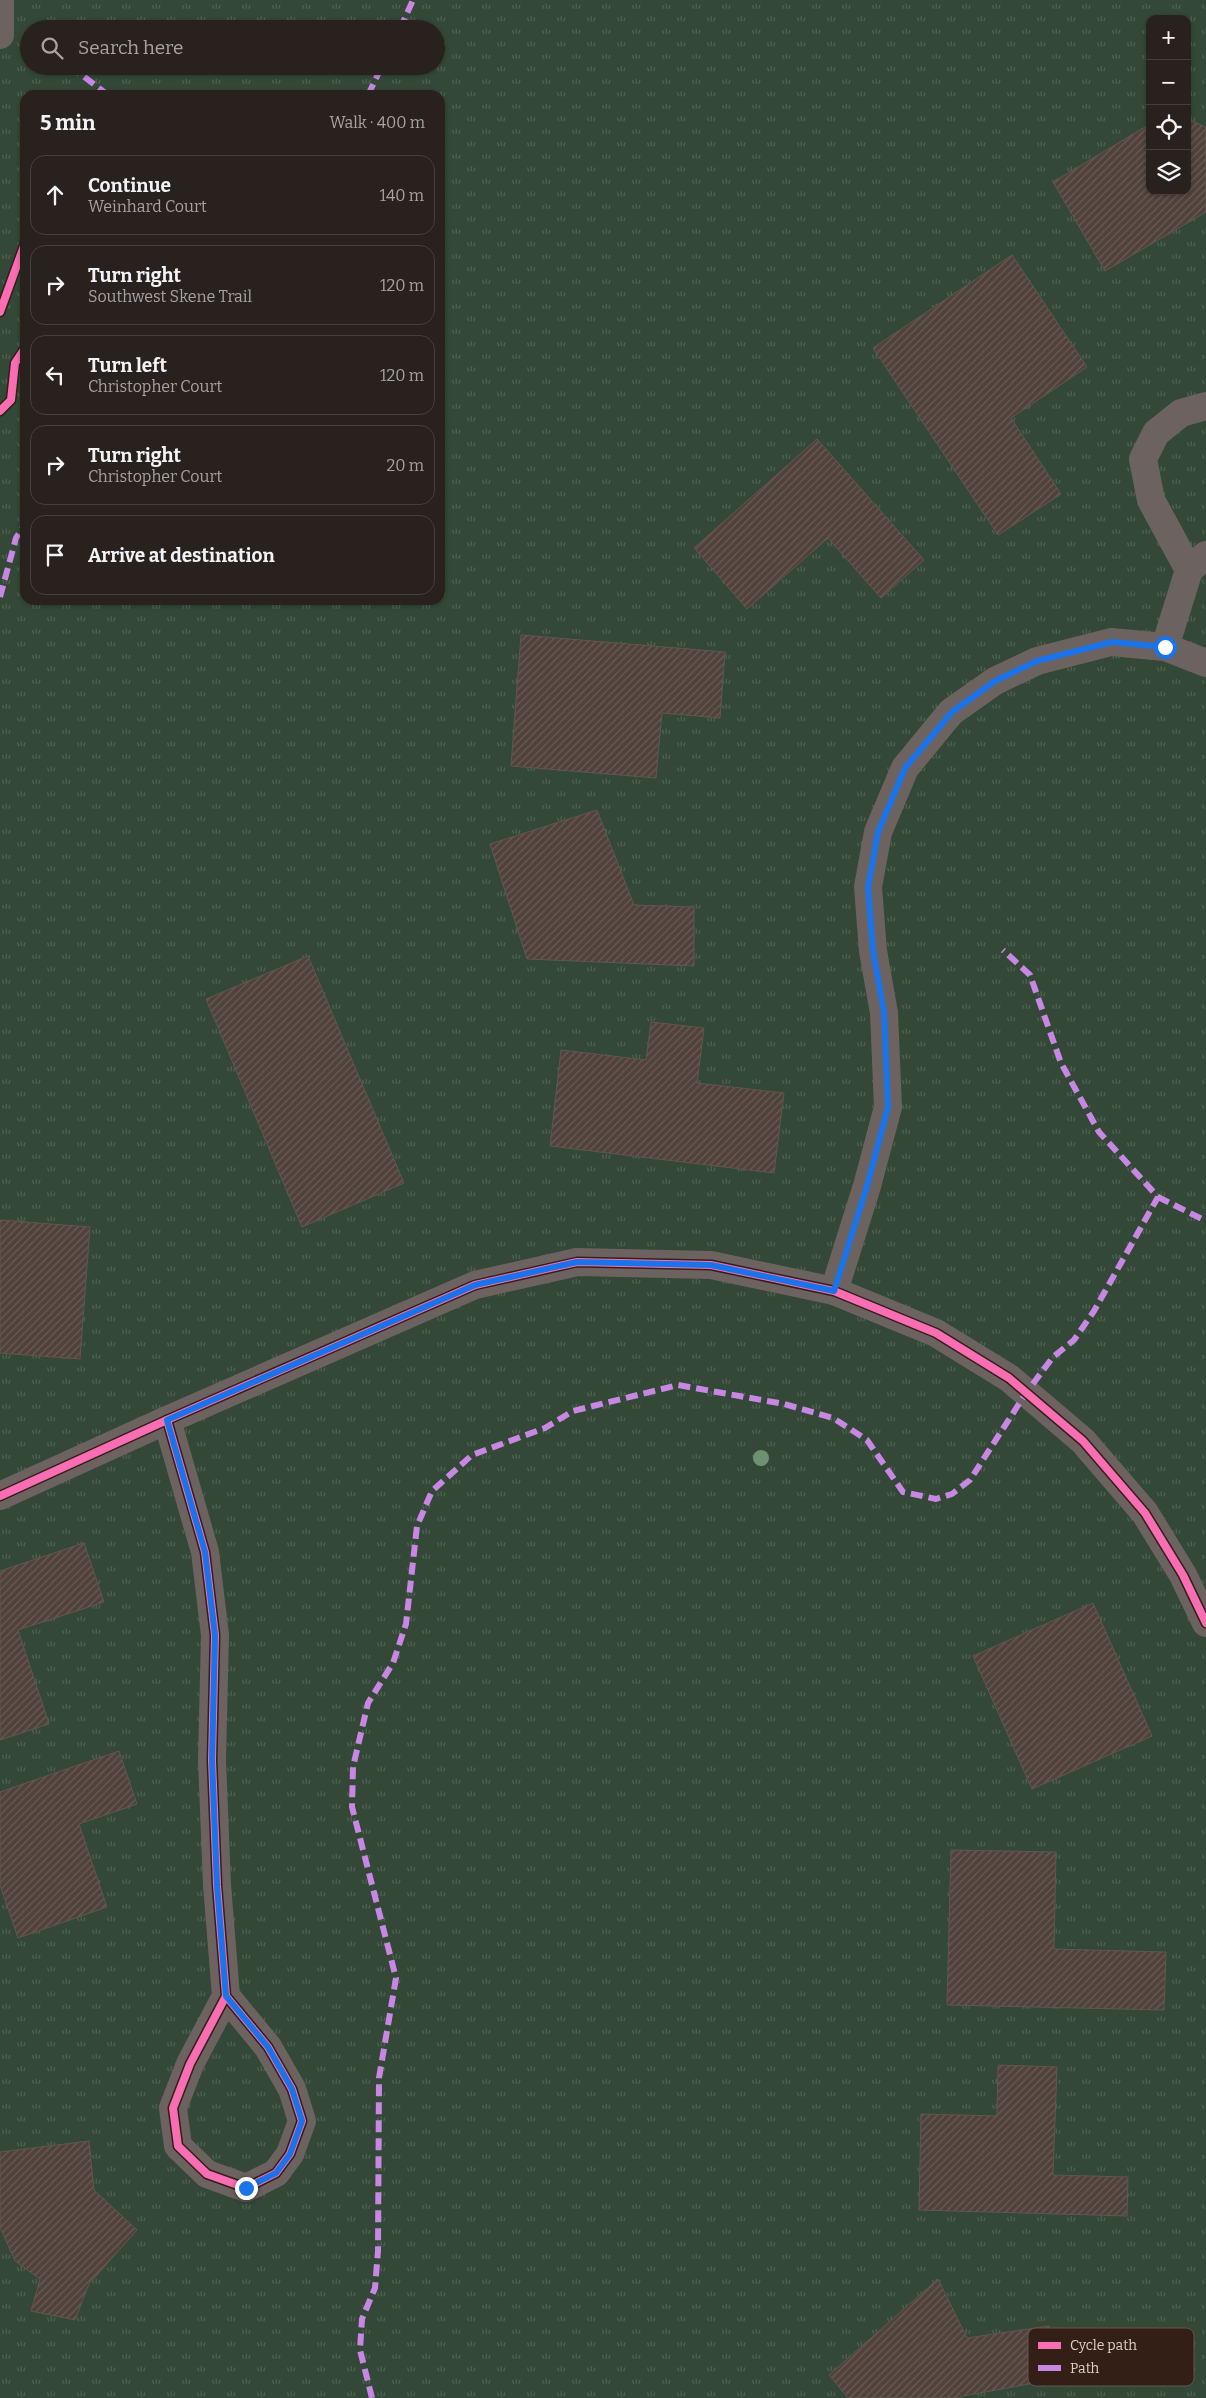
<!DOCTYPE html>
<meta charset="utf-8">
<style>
:root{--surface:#29211d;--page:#312926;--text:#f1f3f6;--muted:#a5a3a4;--line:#453e3b}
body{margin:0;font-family:Bitter,serif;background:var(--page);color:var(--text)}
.controls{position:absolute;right:15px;top:15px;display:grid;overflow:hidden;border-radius:10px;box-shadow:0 1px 4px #0004}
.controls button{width:45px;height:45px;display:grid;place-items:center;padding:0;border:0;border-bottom:1px solid var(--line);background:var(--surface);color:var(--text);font:25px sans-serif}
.stop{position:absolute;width:15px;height:15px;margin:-11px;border:4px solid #1a73e8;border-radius:50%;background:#fff}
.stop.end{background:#1a73e8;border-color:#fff;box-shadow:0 1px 5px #0008}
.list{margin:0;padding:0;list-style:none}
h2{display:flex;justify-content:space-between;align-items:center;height:65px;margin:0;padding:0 20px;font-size:21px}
h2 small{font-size:16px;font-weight:400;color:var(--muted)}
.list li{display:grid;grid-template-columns:32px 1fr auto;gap:15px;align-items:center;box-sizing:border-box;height:80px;margin:0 10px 10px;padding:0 10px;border:1px solid var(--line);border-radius:15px}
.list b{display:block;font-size:19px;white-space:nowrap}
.list p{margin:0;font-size:16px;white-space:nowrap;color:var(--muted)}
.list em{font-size:16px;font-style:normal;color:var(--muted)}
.icon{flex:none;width:28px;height:28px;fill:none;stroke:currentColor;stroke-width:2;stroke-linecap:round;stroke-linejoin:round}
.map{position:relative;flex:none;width:1206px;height:2398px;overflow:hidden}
.search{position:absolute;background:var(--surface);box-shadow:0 1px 4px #0004;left:20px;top:20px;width:425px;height:55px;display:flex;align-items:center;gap:12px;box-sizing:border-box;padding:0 18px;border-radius:28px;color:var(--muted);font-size:19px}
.panel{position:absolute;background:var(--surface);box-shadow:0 1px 4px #0004;left:20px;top:90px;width:425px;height:515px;border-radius:15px}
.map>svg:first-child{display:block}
</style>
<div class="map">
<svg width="1206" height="2398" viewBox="0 0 1206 2398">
<defs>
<pattern id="grass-tufts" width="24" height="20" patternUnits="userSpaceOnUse" patternTransform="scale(1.25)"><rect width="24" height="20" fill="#334837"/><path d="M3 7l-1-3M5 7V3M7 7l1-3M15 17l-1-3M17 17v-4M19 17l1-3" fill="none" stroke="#506153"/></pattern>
<pattern id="building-hatch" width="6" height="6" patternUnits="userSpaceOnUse" patternTransform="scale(1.25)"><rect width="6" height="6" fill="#50423b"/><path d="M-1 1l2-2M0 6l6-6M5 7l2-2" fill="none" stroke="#695c56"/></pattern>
</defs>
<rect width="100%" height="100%" fill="#372c27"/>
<!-- grass -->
<path fill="url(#grass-tufts)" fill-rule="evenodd" d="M0,0H1206V2398H0ZM1150,19H1187V191H1150ZM29,29H436V66H29ZM25,95H440V600H25Z"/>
<!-- building -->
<g fill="url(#building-hatch)" stroke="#605652">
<path d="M1187,119L1206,127V212L1105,271L1053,182L1150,124V191H1187Z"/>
<path d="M1012,255L1087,367L1011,418L1061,494L998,535L873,348Z"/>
<path d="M817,439L924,560L881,598L828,538L747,609L694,548Z"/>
<path d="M521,635L725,652L720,718L662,713L656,778L511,766Z"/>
<path d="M597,810L634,905L694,907V966L527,959L490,844Z"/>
<path d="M308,956L404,1183L302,1227L206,999Z"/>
<path d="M651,1022L704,1028L697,1083L784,1093L774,1173L550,1146L561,1050L646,1060Z"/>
<path d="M0,1220L90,1227L80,1359L0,1353Z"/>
<path d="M84,1543L104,1602L18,1630L49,1724L0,1740V1571Z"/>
<path d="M1093,1603L1152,1736L1032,1789L973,1656Z"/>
<path d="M119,1751L137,1804L79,1824L107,1907L18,1938L0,1885V1792Z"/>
<path d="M951,1850L1056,1852L1054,1949L1166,1952L1164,2010L947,2005Z"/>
<path d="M998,2065L1057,2067L1053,2175L1128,2177L1127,2216L919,2210L921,2114L997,2116Z"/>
<path d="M89,2141L94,2190L137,2230L89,2284L75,2320L31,2311L40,2279L15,2261L0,2227V2152Z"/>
<path d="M938,2279L967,2338L1049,2326L1062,2378L963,2396L959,2398H848L829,2375Z"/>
</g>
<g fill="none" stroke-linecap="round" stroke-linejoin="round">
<!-- minor -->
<g stroke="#6c6360" stroke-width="28">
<path d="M1189,570L1151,500L1143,459L1156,433L1181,413L1206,406"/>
<path d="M1165,647L1189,570L1206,555"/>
<path d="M834,1291L867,1186L888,1107L884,1013L873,951L868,887L878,832L905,768L951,712L995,681L1037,661L1111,642L1165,647L1206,663"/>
<path d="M167,1420L205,1552L215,1635L212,1760L217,1885L226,1996L190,2064L173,2108L178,2146L207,2174L246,2188L276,2173L290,2154L302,2121L292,2089L268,2047L226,1996"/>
<path d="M0,1496L167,1420L475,1285L577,1262L711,1265L834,1291L936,1333L1009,1378L1083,1441L1145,1513L1183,1575L1206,1623"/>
</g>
<!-- tertiary -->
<path stroke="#6c6360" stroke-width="28" d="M0,35V0"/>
<!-- quiet -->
<g stroke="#c787e3" stroke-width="6" stroke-dasharray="12 6" stroke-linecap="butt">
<path d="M400,29L413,0"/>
<path d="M70,66L108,95"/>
<path d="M368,95L382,66"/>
<path d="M0,597L16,538L25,524"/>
<path d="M1158,1197L1206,1221"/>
<path d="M372,2398L360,2350L362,2319L375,2288L378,2251L379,2078L396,1978L352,1807L353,1767L368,1703L393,1663L406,1624L417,1526L432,1491L472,1455L545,1428L573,1411L678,1385L784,1404L833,1418L867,1440L903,1492L936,1499L952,1494L970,1480L1026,1393L1053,1357L1074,1340L1094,1311L1158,1197L1099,1132L1061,1063L1030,975L1003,950"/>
</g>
<!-- cycleway casing -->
<g stroke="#331f16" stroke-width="11">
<g id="cycleway">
<path d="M0,312L25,243"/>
<path d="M0,411L11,400L15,363L25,348"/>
<path d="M167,1420L205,1552L215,1635L212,1760L217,1885L226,1996L190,2064L173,2108L178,2146L207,2174L246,2188L276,2173L290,2154L302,2121L292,2089L268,2047L226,1996"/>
<path d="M0,1496L167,1420L475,1285L577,1262L711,1265L834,1291L936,1333L1009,1378L1083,1441L1145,1513L1183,1575L1206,1623"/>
</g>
</g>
<!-- cycleway -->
<use href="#cycleway" stroke="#f96db3" stroke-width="8"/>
</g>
<!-- trees -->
<circle fill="#6e9172" cx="761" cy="1458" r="8"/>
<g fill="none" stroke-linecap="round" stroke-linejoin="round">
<!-- route -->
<path stroke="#1a73e8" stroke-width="6" d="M246,2188L276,2173L290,2154L302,2121L292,2089L268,2047L226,1996L217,1885L212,1760L215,1635L205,1552L167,1420L475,1285L577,1262L711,1265L834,1291L867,1186L888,1107L884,1012L873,951L868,887L878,832L905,768L952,712L995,681L1037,661L1112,642L1165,647"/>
</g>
<!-- legend -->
<rect x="1028" y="2328" width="166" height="58" rx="8" fill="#331f16" stroke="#66544c" stroke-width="1"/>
<rect x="1038" y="2342" width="23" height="7" fill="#f96db3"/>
<rect x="1038" y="2365" width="23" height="6" fill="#c787e3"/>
<g font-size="14" fill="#ddcfc9">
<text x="1070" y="2350">Cycle path</text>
<text x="1070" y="2373">Path</text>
</g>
</svg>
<div class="controls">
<button>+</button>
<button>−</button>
<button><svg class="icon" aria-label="locate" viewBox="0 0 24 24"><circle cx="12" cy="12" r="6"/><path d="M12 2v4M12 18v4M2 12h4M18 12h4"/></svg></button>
<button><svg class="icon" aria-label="layers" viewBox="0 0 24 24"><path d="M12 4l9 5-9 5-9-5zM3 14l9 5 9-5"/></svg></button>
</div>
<div class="stop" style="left:1165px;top:647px"></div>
<div class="stop end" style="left:246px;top:2188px"></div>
<div class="search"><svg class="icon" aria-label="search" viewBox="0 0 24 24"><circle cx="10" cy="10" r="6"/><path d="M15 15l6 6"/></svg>Search here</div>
<section class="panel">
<h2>5 min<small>Walk · 400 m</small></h2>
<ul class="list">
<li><svg class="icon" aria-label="ahead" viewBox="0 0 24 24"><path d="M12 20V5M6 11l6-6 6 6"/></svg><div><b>Continue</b><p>Weinhard Court</p></div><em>140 m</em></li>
<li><svg class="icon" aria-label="right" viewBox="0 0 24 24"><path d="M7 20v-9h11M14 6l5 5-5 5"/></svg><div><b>Turn right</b><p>Southwest Skene Trail</p></div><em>120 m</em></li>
<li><svg class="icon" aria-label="left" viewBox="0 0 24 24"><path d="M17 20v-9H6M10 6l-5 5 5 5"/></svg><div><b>Turn left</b><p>Christopher Court</p></div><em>120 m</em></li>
<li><svg class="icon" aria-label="right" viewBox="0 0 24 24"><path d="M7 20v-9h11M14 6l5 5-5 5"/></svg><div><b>Turn right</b><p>Christopher Court</p></div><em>20 m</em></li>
<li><svg class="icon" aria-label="arrive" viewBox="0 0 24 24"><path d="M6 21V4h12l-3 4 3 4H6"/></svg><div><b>Arrive at destination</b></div></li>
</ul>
</section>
</div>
